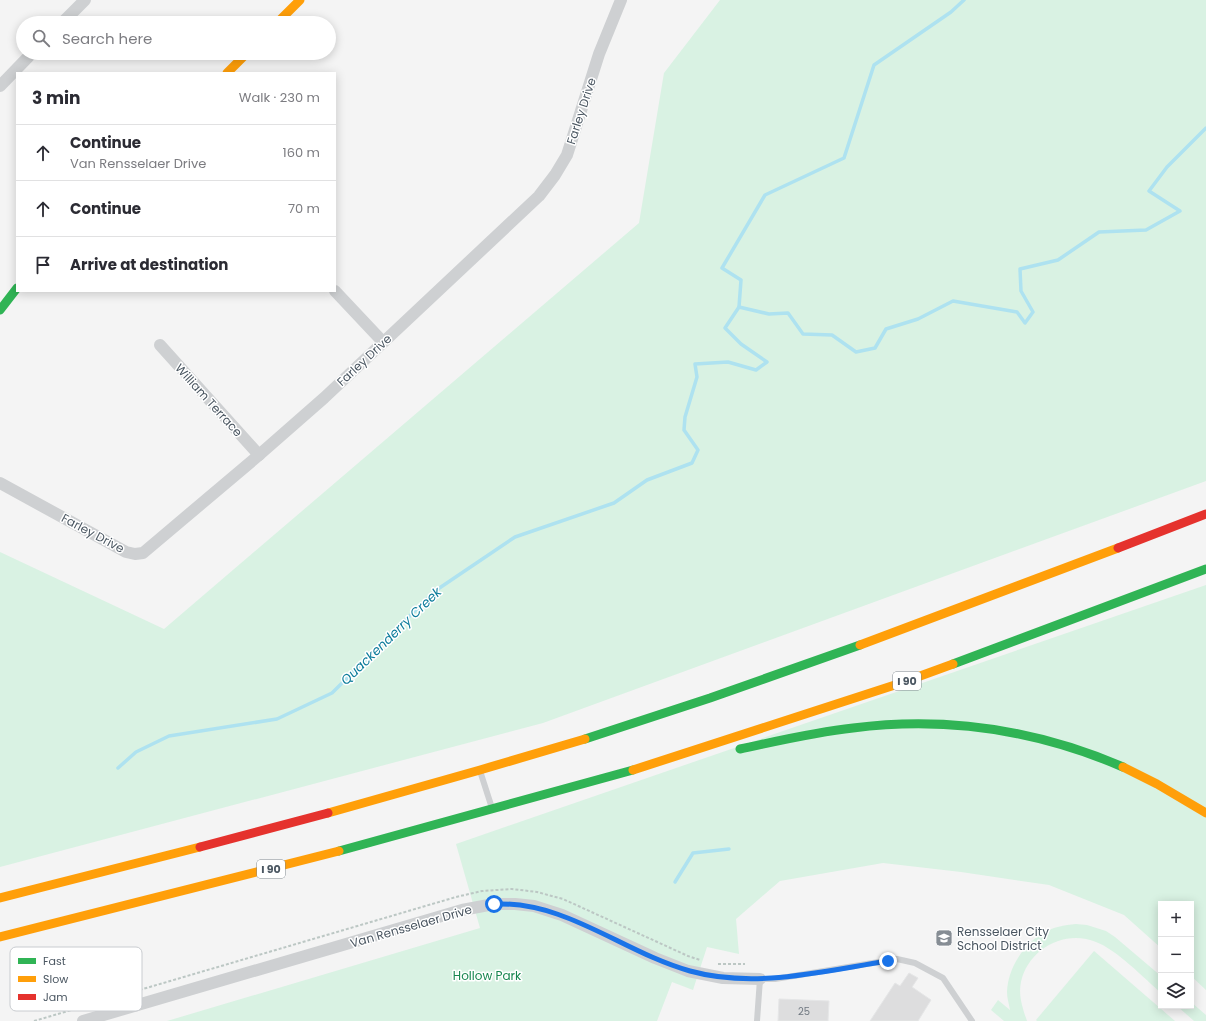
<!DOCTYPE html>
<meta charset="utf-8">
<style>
:root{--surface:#fff;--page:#f7f7f7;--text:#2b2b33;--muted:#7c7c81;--line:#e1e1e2}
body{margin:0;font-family:Poppins,sans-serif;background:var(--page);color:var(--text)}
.controls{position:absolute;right:12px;bottom:12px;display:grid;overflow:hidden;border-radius:0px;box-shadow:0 2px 10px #0003}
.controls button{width:36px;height:36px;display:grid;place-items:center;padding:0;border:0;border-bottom:1px solid var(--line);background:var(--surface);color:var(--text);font:20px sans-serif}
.stop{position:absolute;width:12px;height:12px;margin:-9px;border:3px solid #1a73e8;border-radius:50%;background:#fff}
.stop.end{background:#1a73e8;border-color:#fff;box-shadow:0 1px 4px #0008}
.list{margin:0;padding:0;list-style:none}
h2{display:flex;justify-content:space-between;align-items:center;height:52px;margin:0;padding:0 16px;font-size:17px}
h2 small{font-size:13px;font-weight:400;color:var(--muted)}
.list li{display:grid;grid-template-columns:26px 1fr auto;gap:12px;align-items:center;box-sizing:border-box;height:56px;padding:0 16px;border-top:1px solid var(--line)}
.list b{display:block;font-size:15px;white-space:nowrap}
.list p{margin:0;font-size:13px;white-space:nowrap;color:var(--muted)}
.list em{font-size:13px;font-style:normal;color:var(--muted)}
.icon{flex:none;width:22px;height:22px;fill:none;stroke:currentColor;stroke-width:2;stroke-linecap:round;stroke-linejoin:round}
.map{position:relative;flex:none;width:1206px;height:1021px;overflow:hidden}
.search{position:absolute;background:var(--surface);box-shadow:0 2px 10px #0003;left:16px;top:16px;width:320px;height:44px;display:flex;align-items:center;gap:10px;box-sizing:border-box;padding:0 14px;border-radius:22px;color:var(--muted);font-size:15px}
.panel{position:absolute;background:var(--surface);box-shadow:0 2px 10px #0003;left:16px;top:72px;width:320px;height:220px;border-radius:0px}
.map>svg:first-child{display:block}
</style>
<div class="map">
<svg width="1206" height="1021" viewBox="0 0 1206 1021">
<rect width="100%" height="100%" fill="#f4f4f4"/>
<!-- green -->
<g fill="#d9f2e3">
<path d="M720,0H1206V481L543,723L0,867V552L164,629L639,223L664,73Z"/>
<path d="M1206,585V990L1191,976V904H1161V948L1124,915L1049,885L961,872L883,863L780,881L736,919L739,954L707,947L693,990L672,982L657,1021H167L480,928L456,844Z"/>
<path d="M1076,924L1087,925L1106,931L1115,937L1161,976V993C1144,978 1117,950 1096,942C1065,929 1028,949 1021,982C1018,996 1023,1009 1027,1021H1004L991,1010L998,1000L1010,1010C1009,1004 1007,998 1007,992C1008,968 1023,945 1043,933C1053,927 1064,925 1076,924Z"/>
<path d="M1094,951L1175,1021H1037L1036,1020Z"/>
<path d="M1191,1002L1206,1015V1021H1194L1177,1006H1191Z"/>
</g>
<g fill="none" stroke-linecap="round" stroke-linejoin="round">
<!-- stream -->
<g stroke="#aee2f0" stroke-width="3.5">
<path d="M739,307L741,280L722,268L765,195L844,158L874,65L951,12L964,0"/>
<path d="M118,768L136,752L169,736L277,719L332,693L435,591L515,537L614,503L647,480L692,463L698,450L684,430L685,417L697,377L695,364L728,362L756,370L767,362L741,344L725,328L739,307L769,314L788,313L803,334L832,335L856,352L875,348L886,329L918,319L953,301L1017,312L1025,323L1033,312L1021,291L1020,269L1058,260L1099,232L1146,230L1180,211L1149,191L1167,167L1206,128"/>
<path d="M675,882L693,853L729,849"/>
</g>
</g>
<!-- building -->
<g fill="#ddddde" stroke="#e5e6e7">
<path d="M909,973L918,978L912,987L931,1000L918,1021H870L895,983L900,986Z"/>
<path d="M779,999L829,1001L828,1021H778Z"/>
</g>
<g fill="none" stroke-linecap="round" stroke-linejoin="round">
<!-- path -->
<g stroke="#bcc7c4" stroke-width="2" stroke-dasharray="3 2" stroke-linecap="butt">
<path d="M718,964H745"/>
<path d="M34,1021L456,897L482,891L512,889L537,892L563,899L688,956L700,960"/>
</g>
<!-- lane -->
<g stroke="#ced0d2" stroke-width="6">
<path d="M481,774L491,805"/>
<path d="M757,1021L760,979H775L897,959L915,963L943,978L972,1021"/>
</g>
<!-- street -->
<g stroke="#ced0d2" stroke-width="12">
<path d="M62,23L85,0"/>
<path d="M0,86L32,53"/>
<path d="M335,291L383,342"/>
<path d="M160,345L259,455"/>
<path d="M0,483L126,552L135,554L143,553L259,455L324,398L539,196L555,175L567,155L599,54L621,0"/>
<path d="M83,1021L462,910L494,904H515L534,906L562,915L655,958L688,971L723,978L760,979"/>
</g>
<!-- fast -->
<g stroke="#30b455" stroke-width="9">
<path d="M0,310L17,288"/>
<path d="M953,664L1206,569"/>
<path d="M585,739L710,698L860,645"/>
<path d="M740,749C778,741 815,732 853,728C947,716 1037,730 1123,767"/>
<path d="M339,851L633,770"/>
</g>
<!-- slow -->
<g stroke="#ff9f0a" stroke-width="9">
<path d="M277,23L300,0"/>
<path d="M227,73L247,53"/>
<path d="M860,645L1118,548"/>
<path d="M1123,767L1157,784L1206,813"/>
<path d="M633,770L901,683L953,664"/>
<path d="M328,813L480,770L585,739"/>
<path d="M0,898L200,847"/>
<path d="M0,937L339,851"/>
</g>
<!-- jam -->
<g stroke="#e5322d" stroke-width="9">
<path d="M1118,548L1206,514"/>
<path d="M200,847L328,813"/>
</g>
</g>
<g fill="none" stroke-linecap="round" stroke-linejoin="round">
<!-- route -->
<path stroke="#1a73e8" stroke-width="5" d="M494,904C567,901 622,952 690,971C755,989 823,971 888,961"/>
</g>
<!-- icons -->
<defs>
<g id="school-square" transform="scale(0.9)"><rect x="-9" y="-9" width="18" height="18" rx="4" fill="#868d94" stroke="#fff"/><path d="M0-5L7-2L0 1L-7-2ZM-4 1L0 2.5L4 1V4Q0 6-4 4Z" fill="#fff"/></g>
</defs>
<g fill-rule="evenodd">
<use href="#school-square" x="944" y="938"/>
</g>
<g text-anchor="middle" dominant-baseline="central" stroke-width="3" stroke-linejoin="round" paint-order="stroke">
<!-- number labels -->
<g font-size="10" fill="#707881">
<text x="804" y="1011">25</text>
</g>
<!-- shield labels -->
<g fill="#fff" stroke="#808990" stroke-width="1">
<rect x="893" y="672" width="28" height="18" rx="3"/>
<rect x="257" y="860" width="28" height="18" rx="3"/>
</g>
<g font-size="11" font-weight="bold" fill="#4a5661">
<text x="907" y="681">I 90</text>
<text x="271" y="869">I 90</text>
</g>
<!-- street labels -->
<g font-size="12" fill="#4a5661" stroke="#fff">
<text transform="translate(581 111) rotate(-72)">Farley Drive</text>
<text transform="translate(364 360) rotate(-43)">Farley Drive</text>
<text transform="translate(209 400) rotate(48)">William Terrace</text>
<text transform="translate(93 533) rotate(28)">Farley Drive</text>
<text transform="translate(411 926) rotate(-16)">Van Rensselaer Drive</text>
</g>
<!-- poi labels -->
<g font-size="12" fill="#4a5661" stroke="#fff" text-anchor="start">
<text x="957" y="931">Rensselaer City<tspan x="957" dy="14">School District</tspan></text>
</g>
<!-- park labels -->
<g font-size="12" fill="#17864f" stroke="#fff">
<text x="487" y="975">Hollow Park</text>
</g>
<!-- water labels -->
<g font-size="13" font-style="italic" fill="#0c7c9b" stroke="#fff">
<text transform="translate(391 636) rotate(-44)">Quackenderry Creek</text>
</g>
</g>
<!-- legend -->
<rect x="10" y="947" width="132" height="64" rx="6" fill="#fff" stroke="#c9ccd0" stroke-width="1"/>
<rect x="18" y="958" width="18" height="6" fill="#30b455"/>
<rect x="18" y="976" width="18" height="6" fill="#ff9f0a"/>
<rect x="18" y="994" width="18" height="6" fill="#e5322d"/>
<g font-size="11" fill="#4a5661">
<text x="43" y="965">Fast</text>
<text x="43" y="983">Slow</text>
<text x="43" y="1001">Jam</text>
</g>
</svg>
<div class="controls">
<button>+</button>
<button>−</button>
<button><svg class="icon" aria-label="layers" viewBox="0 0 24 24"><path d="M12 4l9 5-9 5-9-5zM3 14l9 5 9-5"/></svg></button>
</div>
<div class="stop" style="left:494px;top:904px"></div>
<div class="stop end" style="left:888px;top:961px"></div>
<div class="search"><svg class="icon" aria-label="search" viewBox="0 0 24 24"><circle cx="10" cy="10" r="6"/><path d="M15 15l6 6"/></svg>Search here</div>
<section class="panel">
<h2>3 min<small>Walk · 230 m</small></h2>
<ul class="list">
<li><svg class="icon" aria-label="ahead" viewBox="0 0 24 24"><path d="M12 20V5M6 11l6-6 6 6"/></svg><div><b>Continue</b><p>Van Rensselaer Drive</p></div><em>160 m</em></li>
<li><svg class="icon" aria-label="ahead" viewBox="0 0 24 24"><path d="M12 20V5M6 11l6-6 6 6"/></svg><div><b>Continue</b></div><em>70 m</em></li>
<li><svg class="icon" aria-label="arrive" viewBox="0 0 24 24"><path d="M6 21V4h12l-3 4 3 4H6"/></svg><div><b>Arrive at destination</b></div></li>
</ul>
</section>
</div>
